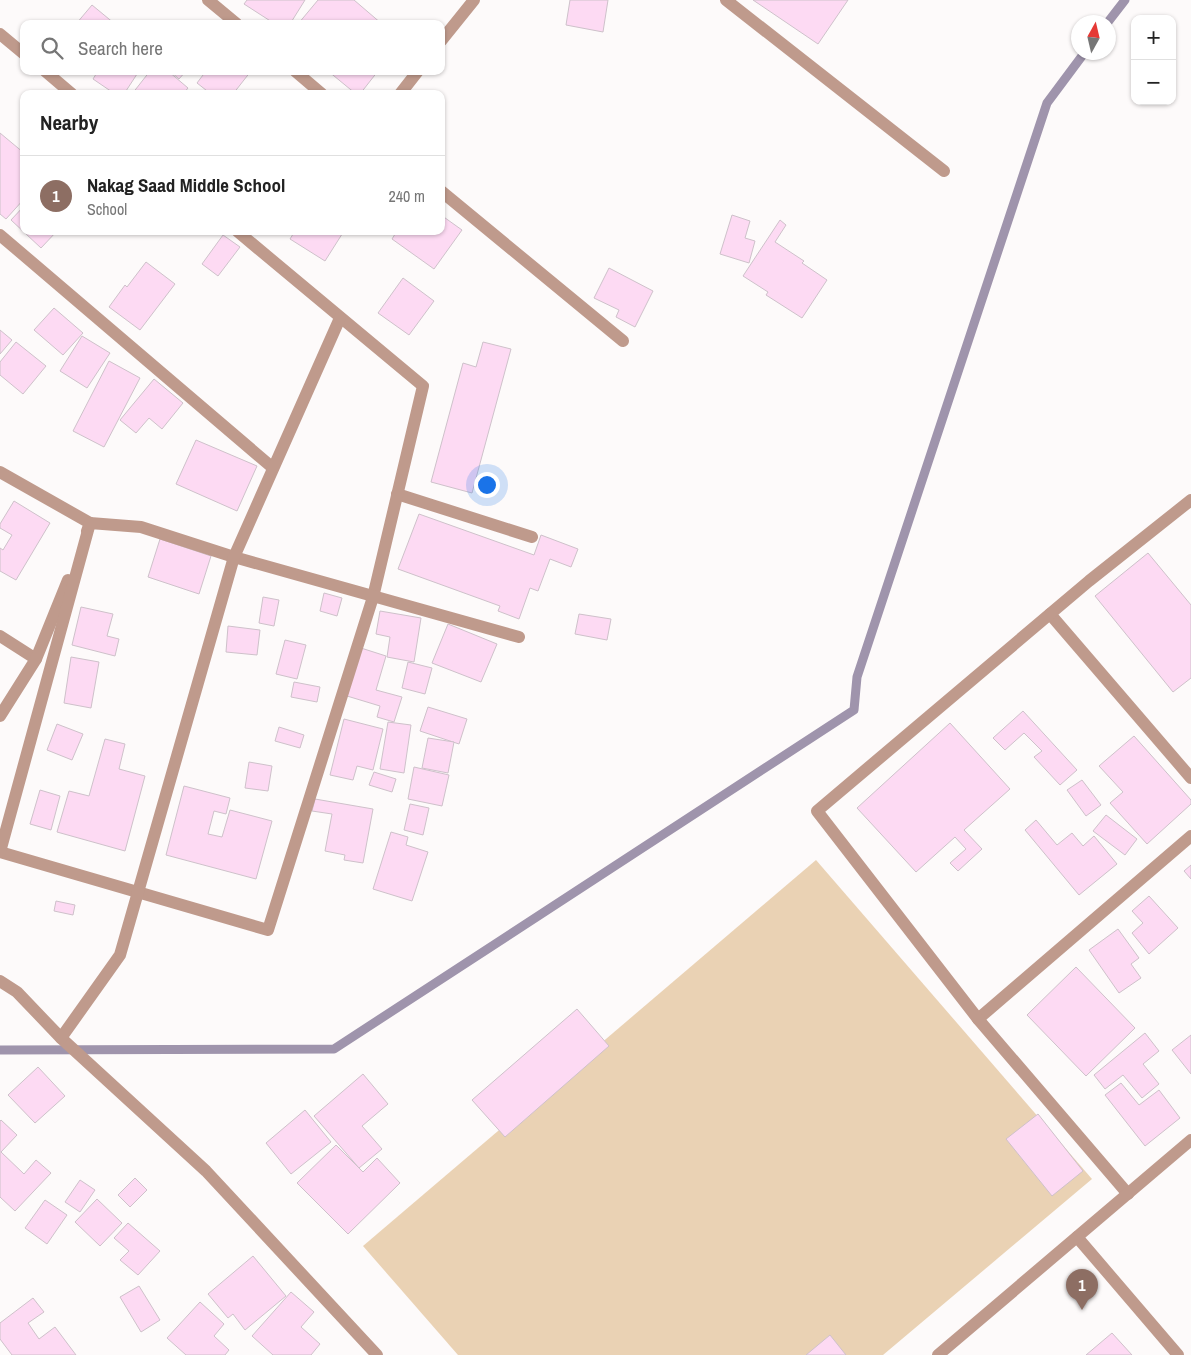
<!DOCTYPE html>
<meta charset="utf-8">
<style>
:root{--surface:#fff;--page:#f2f2f2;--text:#222;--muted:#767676;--line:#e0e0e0;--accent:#d93025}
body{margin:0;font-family:"Archivo Narrow",sans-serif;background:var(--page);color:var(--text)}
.controls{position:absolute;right:15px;top:15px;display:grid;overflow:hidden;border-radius:10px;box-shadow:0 1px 4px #0004}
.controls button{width:45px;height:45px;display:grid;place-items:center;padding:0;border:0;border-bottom:1px solid var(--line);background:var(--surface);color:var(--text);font:25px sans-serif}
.compass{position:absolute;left:1071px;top:15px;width:45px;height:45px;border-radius:50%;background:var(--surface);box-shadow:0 1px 4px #0004;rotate:8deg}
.you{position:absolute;left:486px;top:484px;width:18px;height:18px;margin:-12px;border:4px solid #fff;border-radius:50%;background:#1a73e8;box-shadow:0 0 0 8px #1a73e833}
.badge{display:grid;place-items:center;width:32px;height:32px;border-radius:50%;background:var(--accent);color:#fff;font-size:16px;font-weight:700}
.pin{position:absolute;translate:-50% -41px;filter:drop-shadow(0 1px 2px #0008)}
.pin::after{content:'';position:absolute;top:26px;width:18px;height:15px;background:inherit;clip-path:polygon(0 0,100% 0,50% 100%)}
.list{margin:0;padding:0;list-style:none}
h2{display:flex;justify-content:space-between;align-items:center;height:65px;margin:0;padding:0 20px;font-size:21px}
h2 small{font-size:16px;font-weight:400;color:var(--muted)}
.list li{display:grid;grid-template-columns:32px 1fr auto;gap:15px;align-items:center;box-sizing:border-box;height:80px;padding:0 20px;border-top:1px solid var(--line)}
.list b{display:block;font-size:19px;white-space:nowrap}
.list p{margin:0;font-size:16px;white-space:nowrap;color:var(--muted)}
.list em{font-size:16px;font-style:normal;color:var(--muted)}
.icon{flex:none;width:28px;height:28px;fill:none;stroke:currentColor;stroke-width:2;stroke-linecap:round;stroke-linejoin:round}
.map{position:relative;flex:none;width:1191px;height:1355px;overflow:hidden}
.search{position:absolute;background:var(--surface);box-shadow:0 1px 4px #0004;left:20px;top:20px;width:425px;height:55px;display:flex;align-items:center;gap:12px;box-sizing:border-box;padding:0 18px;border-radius:10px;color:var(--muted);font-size:19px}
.panel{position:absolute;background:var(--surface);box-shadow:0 1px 4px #0004;left:20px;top:90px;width:425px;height:145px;border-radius:10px}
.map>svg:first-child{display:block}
</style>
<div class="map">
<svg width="1191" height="1355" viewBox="0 0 1191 1355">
<rect width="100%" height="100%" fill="#fdfafa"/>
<!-- green -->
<path fill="#ead2b4" d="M816,860L1092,1179L883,1355H458L363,1246Z"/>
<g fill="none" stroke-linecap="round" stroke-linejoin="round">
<!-- stream -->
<g stroke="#9f94ac" stroke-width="9">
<path d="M1108,22L1125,0"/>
<path d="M0,1050L334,1049L854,710L857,677L1047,103L1085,52"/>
</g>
</g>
<!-- building -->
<g fill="#fddaf3" stroke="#cec1ca">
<path d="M247,0H305L290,24H275L244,4Z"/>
<path d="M318,0H354L382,24H298Z"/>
<path d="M570,0H608L603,32L566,25Z"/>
<path d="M753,0H848L818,44Z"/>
<path d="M92,5L115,24H76Z"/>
<path d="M98,71H139L124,94H115L93,79Z"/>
<path d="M150,71H168L188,88L183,94H132Z"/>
<path d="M170,71H186L179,79Z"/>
<path d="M206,71H251L233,94H211L197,83Z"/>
<path d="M328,71H378L360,94H356Z"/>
<path d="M0,133L24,153V199L6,219L0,214Z"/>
<path d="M24,206V231H57L41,248L11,220Z"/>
<path d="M441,215L462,230L434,269L392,239L397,231H441Z"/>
<path d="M732,215L750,221L745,238L755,241L749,263L720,254Z"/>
<path d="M780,220L786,225L775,242L804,261L802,263L827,280L802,318L766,295L768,292L743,276Z"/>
<path d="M295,231H344L325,261L290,239Z"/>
<path d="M223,235L240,247L218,276L202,264Z"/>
<path d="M146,262L175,284L140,330L109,307L125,285L127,287Z"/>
<path d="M609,268L653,291L635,327L616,317L619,310L594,298Z"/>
<path d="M403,278L434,301L409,335L378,313Z"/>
<path d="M54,308L83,333L63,355L34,330Z"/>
<path d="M0,330L12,340L0,354Z"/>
<path d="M82,336L110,353L87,388L60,371Z"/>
<path d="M16,342L46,366L23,394L0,375V362Z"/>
<path d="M483,342L511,349L472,493L431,482L463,363L476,367Z"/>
<path d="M109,361L140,378L104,447L73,431Z"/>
<path d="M154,379L183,403L162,429L149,418L136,433L120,420Z"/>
<path d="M196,440L257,466L237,511L176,484Z"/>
<path d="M14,501L50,523L16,580L0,571V548L3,550L12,535L0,528V524Z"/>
<path d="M419,514L534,555L541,535L578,549L571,567L550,559L538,591L530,588L519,619L498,611L500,606L398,569Z"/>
<path d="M160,539L211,556L199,594L148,577Z"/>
<path d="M1148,553L1191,605V678L1173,692L1095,596Z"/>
<path d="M324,593L342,598L337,616L320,611Z"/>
<path d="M263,597L279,600L274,626L259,623Z"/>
<path d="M81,607L113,614L107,636L119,639L115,656L72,645Z"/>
<path d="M380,611L421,618L414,662L387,657L390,637L376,634Z"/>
<path d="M579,614L611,619L607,640L575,634Z"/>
<path d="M448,624L497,644L481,682L432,663Z"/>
<path d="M228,626L260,630L257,655L226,652Z"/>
<path d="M285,640L306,645L297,679L276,674Z"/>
<path d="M361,648L386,656L376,690L402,697L394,722L377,717L380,706L347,696Z"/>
<path d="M71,657L99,662L91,708L64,703Z"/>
<path d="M408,662L432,668L425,694L402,688Z"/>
<path d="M294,682L320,687L317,702L291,697Z"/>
<path d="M428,707L467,719L459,744L420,731Z"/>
<path d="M1023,711L1077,770L1060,785L1034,757L1042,751L1024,733L1005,750L993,738Z"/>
<path d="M344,719L383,729L373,770L357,766L353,780L330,775Z"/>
<path d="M388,722L411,725L404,773L380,769Z"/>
<path d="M950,723L1010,789L964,830L982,849L958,871L950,863L966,849L955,837L916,872L857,808Z"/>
<path d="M57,724L83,734L72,760L47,750Z"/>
<path d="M279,727L304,735L300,748L275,741Z"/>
<path d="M1134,736L1191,800V804L1147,844L1110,803L1123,792L1099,766Z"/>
<path d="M428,738L454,742L448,773L422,768Z"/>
<path d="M105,739L125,744L119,769L145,776L125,851L57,832L69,791L89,796Z"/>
<path d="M249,762L272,766L268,791L245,788Z"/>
<path d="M414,767L449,775L442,806L408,799Z"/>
<path d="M374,772L396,779L392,792L369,785Z"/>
<path d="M1082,780L1101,805L1086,816L1067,790Z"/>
<path d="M184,786L230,798L226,814L214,811L208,834L222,837L230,810L272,821L256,879L166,855Z"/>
<path d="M40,790L60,796L51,830L30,824Z"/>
<path d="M315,799L373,809L363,863L344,860L345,855L325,851L332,814L312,811Z"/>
<path d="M410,804L429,808L423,835L404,830Z"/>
<path d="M1106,815L1137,839L1125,855L1093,831Z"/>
<path d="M1036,820L1057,845L1072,833L1083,846L1094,836L1117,864L1079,895L1025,830Z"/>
<path d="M391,832L408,837L406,845L428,852L412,901L373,889Z"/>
<path d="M1191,865V879L1184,871Z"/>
<path d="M1149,896L1178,928L1149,954L1132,933L1143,923L1132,911Z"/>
<path d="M56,901L75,905L73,915L54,911Z"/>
<path d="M1118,929L1139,958L1131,964L1141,978L1119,993L1089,950Z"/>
<path d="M1076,967L1135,1028L1086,1076L1027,1015Z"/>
<path d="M577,1009L609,1046L505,1137L472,1100Z"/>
<path d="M1145,1033L1159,1051L1143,1064L1159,1084L1142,1098L1123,1075L1105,1089L1094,1075Z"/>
<path d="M1191,1035V1074L1172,1050Z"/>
<path d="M38,1067L65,1096L35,1123L8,1095Z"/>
<path d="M363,1074L388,1104L362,1126L382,1149L359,1168L314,1116Z"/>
<path d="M1121,1083L1139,1105L1159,1090L1180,1118L1145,1146L1105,1095Z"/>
<path d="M305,1110L331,1142L291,1174L266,1143Z"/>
<path d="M1038,1114L1083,1171L1052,1196L1006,1139Z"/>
<path d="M1,1120L17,1135L1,1152L24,1174L36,1160L51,1173L15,1211L0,1197V1121Z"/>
<path d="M336,1145L363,1172L377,1158L400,1183L348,1234L297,1183Z"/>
<path d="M135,1178L147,1190L130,1207L118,1195Z"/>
<path d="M80,1180L95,1190L80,1212L65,1202Z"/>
<path d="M97,1199L122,1223L100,1246L75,1222Z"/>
<path d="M45,1200L67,1215L47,1244L25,1228Z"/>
<path d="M128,1223L160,1251L138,1275L120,1260L129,1251L114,1238Z"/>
<path d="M253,1256L286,1296L245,1330L233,1314L228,1318L208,1294Z"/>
<path d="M139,1286L160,1320L141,1332L120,1297Z"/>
<path d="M291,1292L314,1312L301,1327L320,1344L311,1355H273L252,1336Z"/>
<path d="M33,1298L44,1312L28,1323L39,1339L55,1327L76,1355H12L0,1339V1323Z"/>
<path d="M200,1302L224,1324L214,1336L229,1350L225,1355H186L167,1338Z"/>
<path d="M1112,1333L1132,1355H1086Z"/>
<path d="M830,1335L846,1355H806Z"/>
</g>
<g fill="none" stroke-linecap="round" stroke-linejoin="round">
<!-- minor -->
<g stroke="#bf9a8c" stroke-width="12">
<path d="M208,0L237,24"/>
<path d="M726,0L944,171"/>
<path d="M0,34L24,54"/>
<path d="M441,41L474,0"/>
<path d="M45,71L72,94"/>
<path d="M295,71L322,94"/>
<path d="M400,94L418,71"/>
<path d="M441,191L623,341"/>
<path d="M0,235L273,468"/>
<path d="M0,472L90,523L87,531"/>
<path d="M397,494L532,537"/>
<path d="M1050,614L1191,778"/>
<path d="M0,636L36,659"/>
<path d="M0,716L36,659L68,580"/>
<path d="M0,852L268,930L373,597L423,386L237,231"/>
<path d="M0,852L90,523L141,527L234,557L519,637"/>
<path d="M0,981L17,992L61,1038L206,1171L377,1355"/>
<path d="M978,1019L1191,836"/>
<path d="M61,1038L120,955L234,557L340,318"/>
<path d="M1128,1194L978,1019L817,811L1089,581L1191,500"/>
<path d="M1077,1237L1178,1355"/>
<path d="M938,1355L1191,1140"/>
</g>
</g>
</svg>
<div class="controls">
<button>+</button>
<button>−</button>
</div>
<svg class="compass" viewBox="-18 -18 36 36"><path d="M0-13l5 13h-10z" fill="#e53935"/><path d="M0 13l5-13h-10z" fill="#767676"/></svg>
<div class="you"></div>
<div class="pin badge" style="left:1082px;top:1310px;background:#8d6e63">1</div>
<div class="search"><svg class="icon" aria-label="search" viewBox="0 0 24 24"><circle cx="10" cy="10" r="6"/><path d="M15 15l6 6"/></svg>Search here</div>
<section class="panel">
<h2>Nearby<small></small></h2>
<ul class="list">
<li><span class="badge" style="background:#8d6e63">1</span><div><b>Nakag Saad Middle School</b><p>School</p></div><em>240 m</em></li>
</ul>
</section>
</div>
